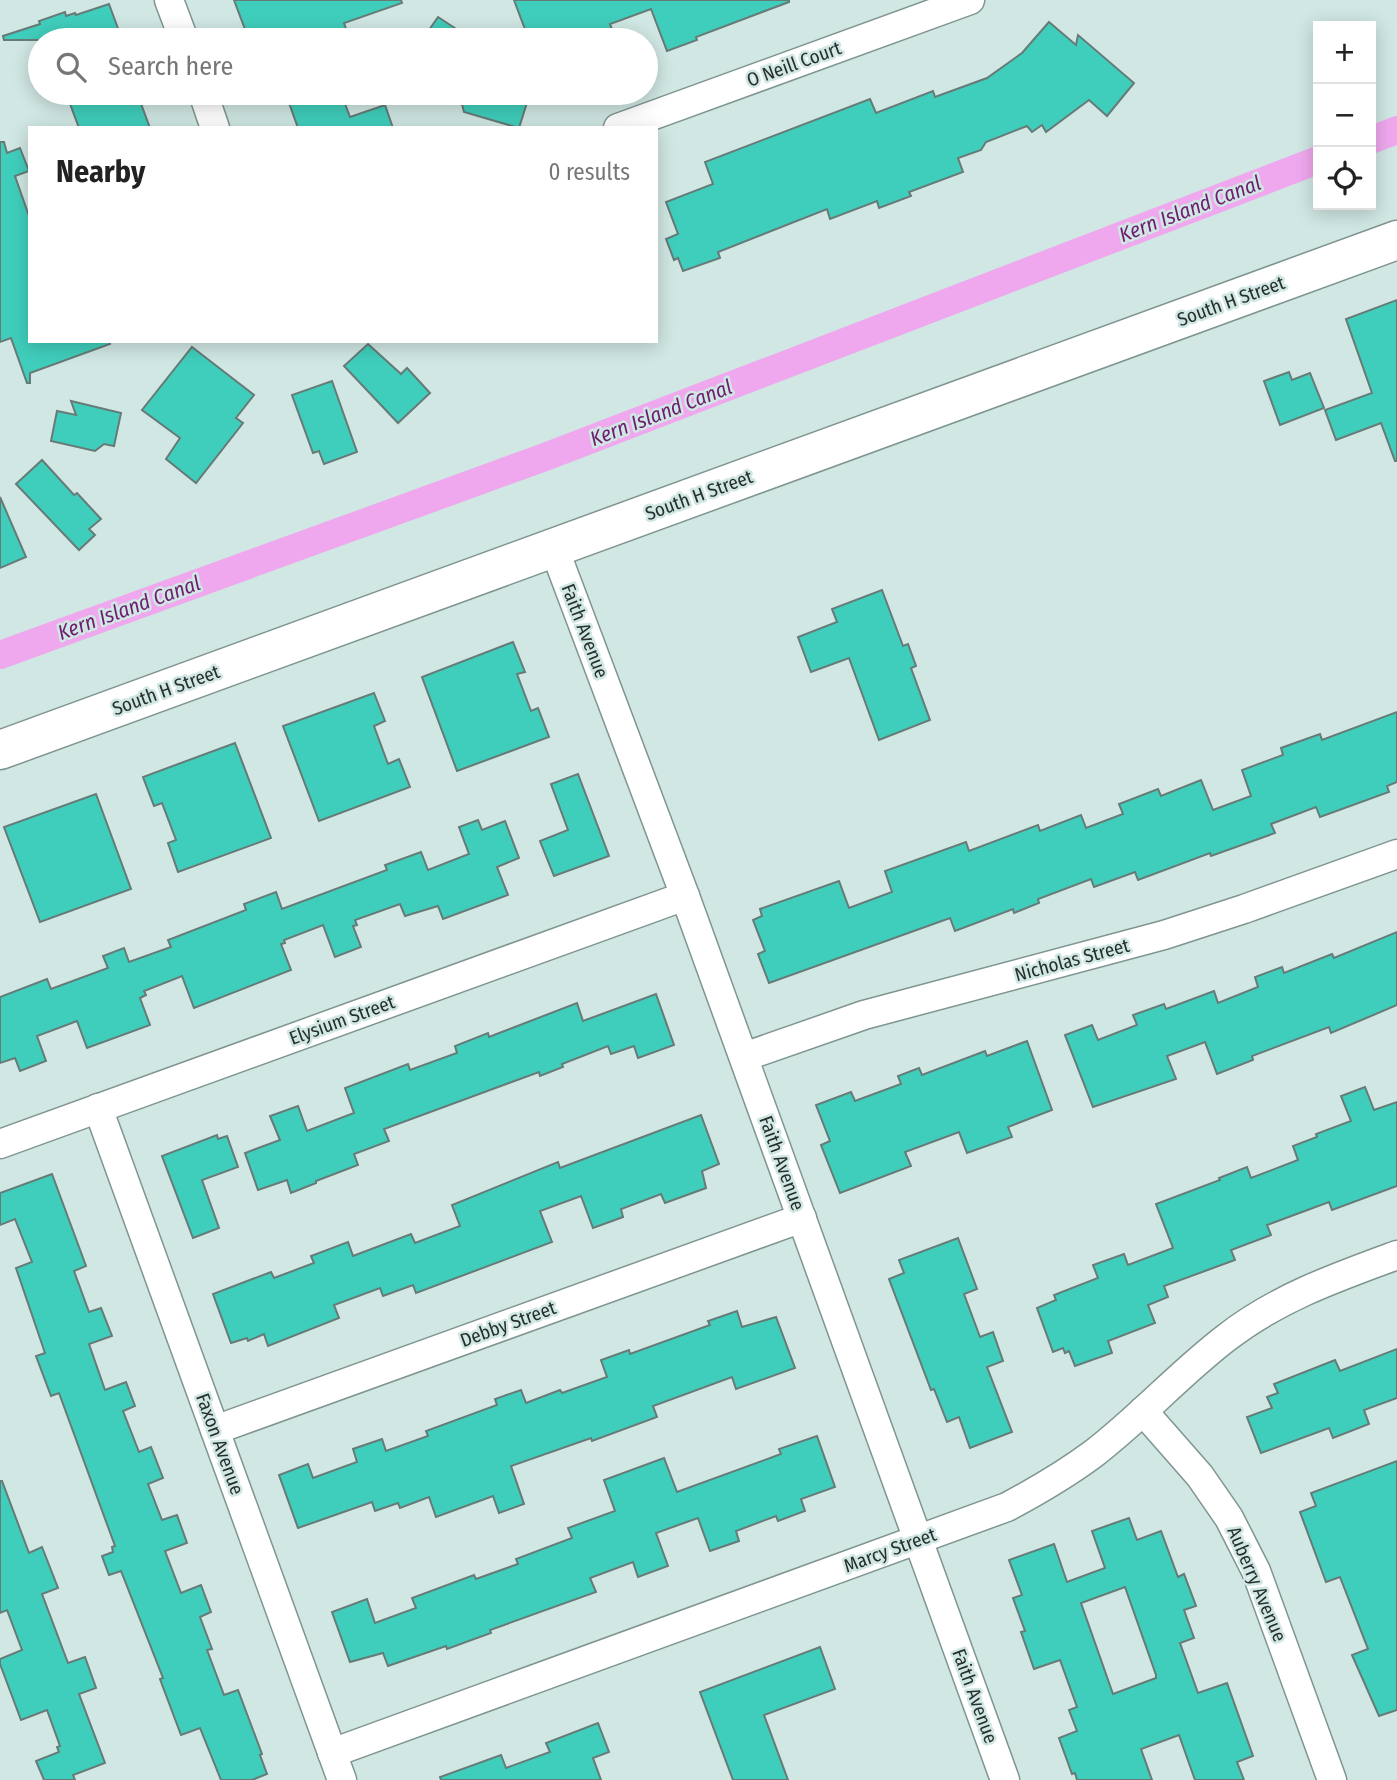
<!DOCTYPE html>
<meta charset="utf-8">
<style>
:root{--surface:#fff;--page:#f2f2f2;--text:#222;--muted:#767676;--line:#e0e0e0}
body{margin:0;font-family:"Fira Sans Condensed",sans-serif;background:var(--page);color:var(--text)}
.controls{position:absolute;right:21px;top:21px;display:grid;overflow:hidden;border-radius:0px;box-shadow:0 4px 18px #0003}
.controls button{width:63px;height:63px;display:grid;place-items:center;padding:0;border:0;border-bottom:2px solid var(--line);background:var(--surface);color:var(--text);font:35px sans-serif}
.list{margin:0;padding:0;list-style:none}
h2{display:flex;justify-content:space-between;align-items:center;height:91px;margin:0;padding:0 28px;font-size:30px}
h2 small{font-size:23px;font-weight:400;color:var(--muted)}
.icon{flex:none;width:38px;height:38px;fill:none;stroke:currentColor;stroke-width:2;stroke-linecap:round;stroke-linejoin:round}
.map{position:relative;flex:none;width:1397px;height:1780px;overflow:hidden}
.search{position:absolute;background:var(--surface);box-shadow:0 4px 18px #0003;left:28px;top:28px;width:630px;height:77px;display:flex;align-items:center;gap:18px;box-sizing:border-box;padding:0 24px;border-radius:38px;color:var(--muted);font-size:26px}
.panel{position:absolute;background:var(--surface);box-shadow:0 4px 18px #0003;left:28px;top:126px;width:630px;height:217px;border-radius:0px}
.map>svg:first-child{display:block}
</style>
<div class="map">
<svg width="1397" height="1780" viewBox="0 0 1397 1780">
<rect width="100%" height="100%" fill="#d0e7e3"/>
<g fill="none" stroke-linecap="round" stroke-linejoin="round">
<!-- canal -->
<g stroke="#efa8ee" stroke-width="28">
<path d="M1371,140L1397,130"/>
<path d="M0,655L545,457L1318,160"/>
</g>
</g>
<!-- building -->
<g fill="#40cebc" stroke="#667b77" stroke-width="2" fill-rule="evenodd">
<path d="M234,0H401L402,3L344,23L350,40H249Z"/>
<path d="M514,0H789V2L696,37L697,40L667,51L651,9L610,24L616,40H529Z"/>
<path d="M109,4L120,34L102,40H4L3,36L40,24L39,21L65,12L66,16L75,13L76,15Z"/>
<path d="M438,17L473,40H422Z"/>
<path d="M1049,22L1076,45L1078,35L1134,83L1107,116L1089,100L1046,132L1042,125L1032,132L1027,126L986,142L981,150L958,158L963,172L909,192L911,196L879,208L877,201L830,219L827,209L718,252L720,258L683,271L678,258L674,260L666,239L678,234L666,202L713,184L705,162L870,99L876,113L933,91L935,97L987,78L1022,53Z"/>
<path d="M66,93H137L150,128H79Z"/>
<path d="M307,93H341L350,117L385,105L393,128H298L288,100Z"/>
<path d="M459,93H530L519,128L464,112Z"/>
<path d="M0,142H4L7,153L20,148L29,171L15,176L30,219V341H109L110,344L30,373V383H27L11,338L0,342Z"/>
<path d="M1397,300V461H1395L1381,423L1336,440L1325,410L1372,393L1346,319Z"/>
<path d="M368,344L401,374L407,368L430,393L398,423L344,366Z"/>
<path d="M192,347L254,395L236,418L243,423L196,483L166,459L180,438L142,410Z"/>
<path d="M1289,372L1292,380L1310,373L1324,408L1280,425L1264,381Z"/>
<path d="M332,381L357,452L324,464L319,451L313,453L292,395Z"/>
<path d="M71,401L121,413L114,446L104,444L95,451L51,441L57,411L76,415Z"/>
<path d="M42,460L74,495L77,493L101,519L89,529L95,535L79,550L16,484Z"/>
<path d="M0,497L26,557L0,568Z"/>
<path d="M882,590L903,646L908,644L916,666L911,668L930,720L879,740L849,658L811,672L798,637L837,622L832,609Z"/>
<path d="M513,642L525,672L517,674L531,711L538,708L549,737L457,771L422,677Z"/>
<path d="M374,693L385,721L374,726L388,764L399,759L410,787L319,821L283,726Z"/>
<path d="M1397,712V782L1387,786L1389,792L1320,817L1316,807L1271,824L1275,833L1211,856L1210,853L1138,880L1135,872L1094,887L1091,879L1038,899L1039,903L1014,913L1013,909L955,931L950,918L769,983L758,954L765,951L753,920L762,916L760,909L839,881L849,908L892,892L885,871L966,842L969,851L1038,825L1040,831L1081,815L1086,828L1123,814L1119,804L1158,789L1161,796L1201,780L1213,810L1251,796L1242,770L1283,755L1281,748L1320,734L1322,740Z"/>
<path d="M235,743L271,838L178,872L168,843L176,840L162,803L154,806L143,777Z"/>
<path d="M578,774L609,856L554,876L540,841L568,830L551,784Z"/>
<path d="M96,794L131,889L40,922L4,827Z"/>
<path d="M478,820L482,830L505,821L519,858L497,867L508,895L443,919L438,906L405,916L400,904L355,920L357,925L353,926L361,947L335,957L323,925L284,940L285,943L281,944L291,970L194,1008L182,976L144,991L146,995L140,998L150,1025L87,1048L77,1021L37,1036L46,1061L20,1071L15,1058L0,1063V997L47,979L51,989L108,968L103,956L124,948L129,962L171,947L168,940L246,910L244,904L276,892L282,909L387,870L385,865L421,852L428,870L469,854L459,827Z"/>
<path d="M1397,932V1005L1331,1033L1329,1027L1252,1056L1253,1060L1217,1074L1205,1042L1167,1056L1176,1079L1093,1107L1065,1035L1092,1025L1098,1040L1137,1025L1133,1015L1164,1004L1166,1009L1214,991L1218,1003L1258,987L1255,977L1282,967L1284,973L1332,954L1334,958Z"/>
<path d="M656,994L674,1045L638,1058L634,1046L611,1054L608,1046L562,1064L563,1067L540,1076L539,1072L384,1129L389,1141L354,1154L358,1165L316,1181V1183L291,1193L287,1180L258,1190L245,1153L280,1140L270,1116L298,1106L307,1131L354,1113L345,1088L408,1064L410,1070L457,1053L455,1046L488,1033L489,1037L577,1003L583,1021Z"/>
<path d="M1027,1041L1052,1110L1008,1127L1012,1137L967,1153L959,1132L905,1152L911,1166L840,1193L821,1145L830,1141L816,1105L851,1092L855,1101L901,1084L898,1076L919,1068L922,1075L985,1051L987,1056Z"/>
<path d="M1365,1087L1374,1110L1397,1102V1186L1332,1210L1329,1202L1267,1225L1271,1235L1231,1250L1235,1260L1164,1286L1168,1297L1148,1305L1155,1323L1108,1341L1112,1353L1075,1366L1069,1351L1065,1353L1063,1348L1053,1352L1037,1308L1056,1300L1054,1295L1098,1278L1093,1265L1124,1254L1128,1265L1173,1248L1156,1204L1220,1180L1219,1178L1247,1167L1251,1178L1298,1160L1293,1146L1317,1137L1316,1134L1351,1121L1341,1096Z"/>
<path d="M701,1115L719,1164L702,1171L706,1188L665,1203L661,1194L621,1209L623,1217L593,1228L581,1196L540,1211L552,1242L416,1293L413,1285L383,1296L380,1288L334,1305L339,1318L268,1346L264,1334L248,1341L247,1338L231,1343L213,1294L271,1272L274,1278L314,1263L311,1256L348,1242L353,1256L411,1234L415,1243L460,1226L452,1205L558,1162L560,1168Z"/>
<path d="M217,1135L218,1139L227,1136L238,1167L202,1180L219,1228L193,1238L162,1156Z"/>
<path d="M52,1174L86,1266L74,1271L89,1312L101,1308L112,1336L89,1344L105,1390L126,1382L135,1406L123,1411L139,1452L151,1447L163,1478L148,1484L162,1520L177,1515L187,1543L165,1551L181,1593L201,1585L211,1612L200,1617L212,1649L207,1650L224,1695L238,1690L262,1754L260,1755L267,1774L252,1780H221L200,1728L181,1735L160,1679L163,1678L121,1571L109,1575L102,1556L113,1552L112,1547L115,1546L59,1393L51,1396L36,1356L45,1353L16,1268L32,1262L15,1219L0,1225V1193Z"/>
<path d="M958,1238L977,1289L964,1294L980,1337L993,1332L1003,1361L987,1367L1012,1432L970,1448L959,1417L947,1422L934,1389L931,1390L889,1279L904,1273L899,1260Z"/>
<path d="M737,1311L742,1327L776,1317L795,1368L736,1389L732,1377L653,1406L657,1417L592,1441L591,1438L511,1466L524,1504L499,1513L493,1496L436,1517L429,1497L400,1508L398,1503L375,1511L372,1502L298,1528L279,1475L308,1464L313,1478L357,1462L353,1449L382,1439L386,1451L428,1436L426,1431L497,1405L495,1399L521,1390L526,1403L560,1390L562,1393L607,1377L601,1360L629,1350L630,1354L710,1325L708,1321Z"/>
<path d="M1397,1349V1398L1364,1410L1369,1424L1333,1438L1329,1428L1261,1453L1247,1417L1272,1408L1267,1397L1278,1393L1274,1384L1335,1360L1340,1371Z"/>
<path d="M817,1436L835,1487L801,1499L805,1511L778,1521L776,1516L736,1531L739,1541L710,1551L698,1518L656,1533L668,1566L638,1577L633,1562L590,1578L596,1592L490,1630L491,1633L447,1649L446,1646L388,1666L383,1653L350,1662L332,1612L367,1599L375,1623L416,1608L412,1598L474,1575L476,1579L518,1564L516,1559L572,1538L568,1528L615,1511L604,1480L664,1458L677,1492L781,1454L779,1449Z"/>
<path d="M1397,1461V1710L1379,1716L1352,1655L1368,1649L1340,1577L1326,1582L1300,1512L1316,1506L1311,1493Z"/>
<path d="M0,1481H2L29,1553L42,1547L58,1588L42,1594L68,1663L85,1657L96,1688L79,1694L105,1763L73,1775L75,1780H44L36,1761L59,1752L57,1747L60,1746L47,1710L21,1720L0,1664V1659L22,1650L7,1610L0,1613Z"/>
<path d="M1129,1518L1137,1540L1161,1531L1178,1577L1184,1574L1196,1606L1184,1610L1194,1638L1180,1643L1198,1693L1227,1683L1253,1756L1237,1762L1244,1780H1195L1179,1735L1141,1749L1152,1780H1077L1075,1773L1072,1774L1059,1738L1077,1731L1069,1710L1077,1707L1060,1660L1034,1669L1021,1632L1025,1631L1013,1598L1022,1595L1009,1560L1054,1544L1067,1582L1105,1568L1092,1531ZM1125,1587L1156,1675V1678L1113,1694L1081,1603Z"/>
<path d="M820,1647L835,1689L764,1715L788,1780H733L700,1692Z"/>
<path d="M598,1723L609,1752L593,1758L601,1780H441L440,1777L501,1755L506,1768L550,1752L546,1743Z"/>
</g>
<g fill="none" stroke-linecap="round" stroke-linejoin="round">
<!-- street casing -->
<g stroke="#7f9590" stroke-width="31">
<g id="street">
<path d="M169,0L184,40"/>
<path d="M203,93L215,128"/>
<path d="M618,128L970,0"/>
<path d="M554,548L685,896L1005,1780"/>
<path d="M744,1057L864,1015L1164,935L1244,909L1397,854"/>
<path d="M98,1108L342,1780"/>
<path d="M0,1144L685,896"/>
<path d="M1143,1411L1200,1476L1229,1518L1256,1571L1332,1780"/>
<path d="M215,1430L802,1218"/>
<path d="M332,1753L1007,1507C1037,1491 1066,1474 1093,1454C1140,1418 1179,1374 1226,1338C1277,1298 1337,1277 1397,1255"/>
</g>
</g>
<!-- secondary casing -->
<g stroke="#7f9590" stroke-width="41">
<path id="secondary" d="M0,750L1397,240"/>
</g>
<!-- street -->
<use href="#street" stroke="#fff" stroke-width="28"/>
<!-- secondary -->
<use href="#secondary" stroke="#fff" stroke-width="38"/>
</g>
<g text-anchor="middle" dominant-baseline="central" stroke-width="5" stroke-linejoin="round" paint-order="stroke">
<!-- street labels -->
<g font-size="19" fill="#272f2e" stroke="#d0e7e3">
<text transform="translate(794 64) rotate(-20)">O Neill Court</text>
<text transform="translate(1231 301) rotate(-20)">South H Street</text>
<text transform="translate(699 495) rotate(-20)">South H Street</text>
<text transform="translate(585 631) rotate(69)">Faith Avenue</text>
<text transform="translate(166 690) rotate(-20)">South H Street</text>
<text transform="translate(1072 960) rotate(-15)">Nicholas Street</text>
<text transform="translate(342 1020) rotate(-20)">Elysium Street</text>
<text transform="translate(782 1163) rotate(70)">Faith Avenue</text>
<text transform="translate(508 1324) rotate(-20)">Debby Street</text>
<text transform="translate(220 1444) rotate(70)">Faxon Avenue</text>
<text transform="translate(890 1550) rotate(-20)">Marcy Street</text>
<text transform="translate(1257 1584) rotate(67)">Auberry Avenue</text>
<text transform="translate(975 1696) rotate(70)">Faith Avenue</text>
</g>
<!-- water labels -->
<g font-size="21" font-style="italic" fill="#6e1c70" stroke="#d0e7e3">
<text transform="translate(1190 209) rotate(-21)">Kern Island Canal</text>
<text transform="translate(661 413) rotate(-21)">Kern Island Canal</text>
<text transform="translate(129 608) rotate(-20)">Kern Island Canal</text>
</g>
</g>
</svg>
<div class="controls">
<button>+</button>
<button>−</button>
<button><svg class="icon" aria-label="locate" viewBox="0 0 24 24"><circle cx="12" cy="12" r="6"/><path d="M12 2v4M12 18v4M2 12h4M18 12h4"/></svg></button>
</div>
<div class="search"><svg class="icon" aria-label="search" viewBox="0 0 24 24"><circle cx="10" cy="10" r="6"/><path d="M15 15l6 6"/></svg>Search here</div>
<section class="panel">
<h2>Nearby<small>0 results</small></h2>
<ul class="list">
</ul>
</section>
</div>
